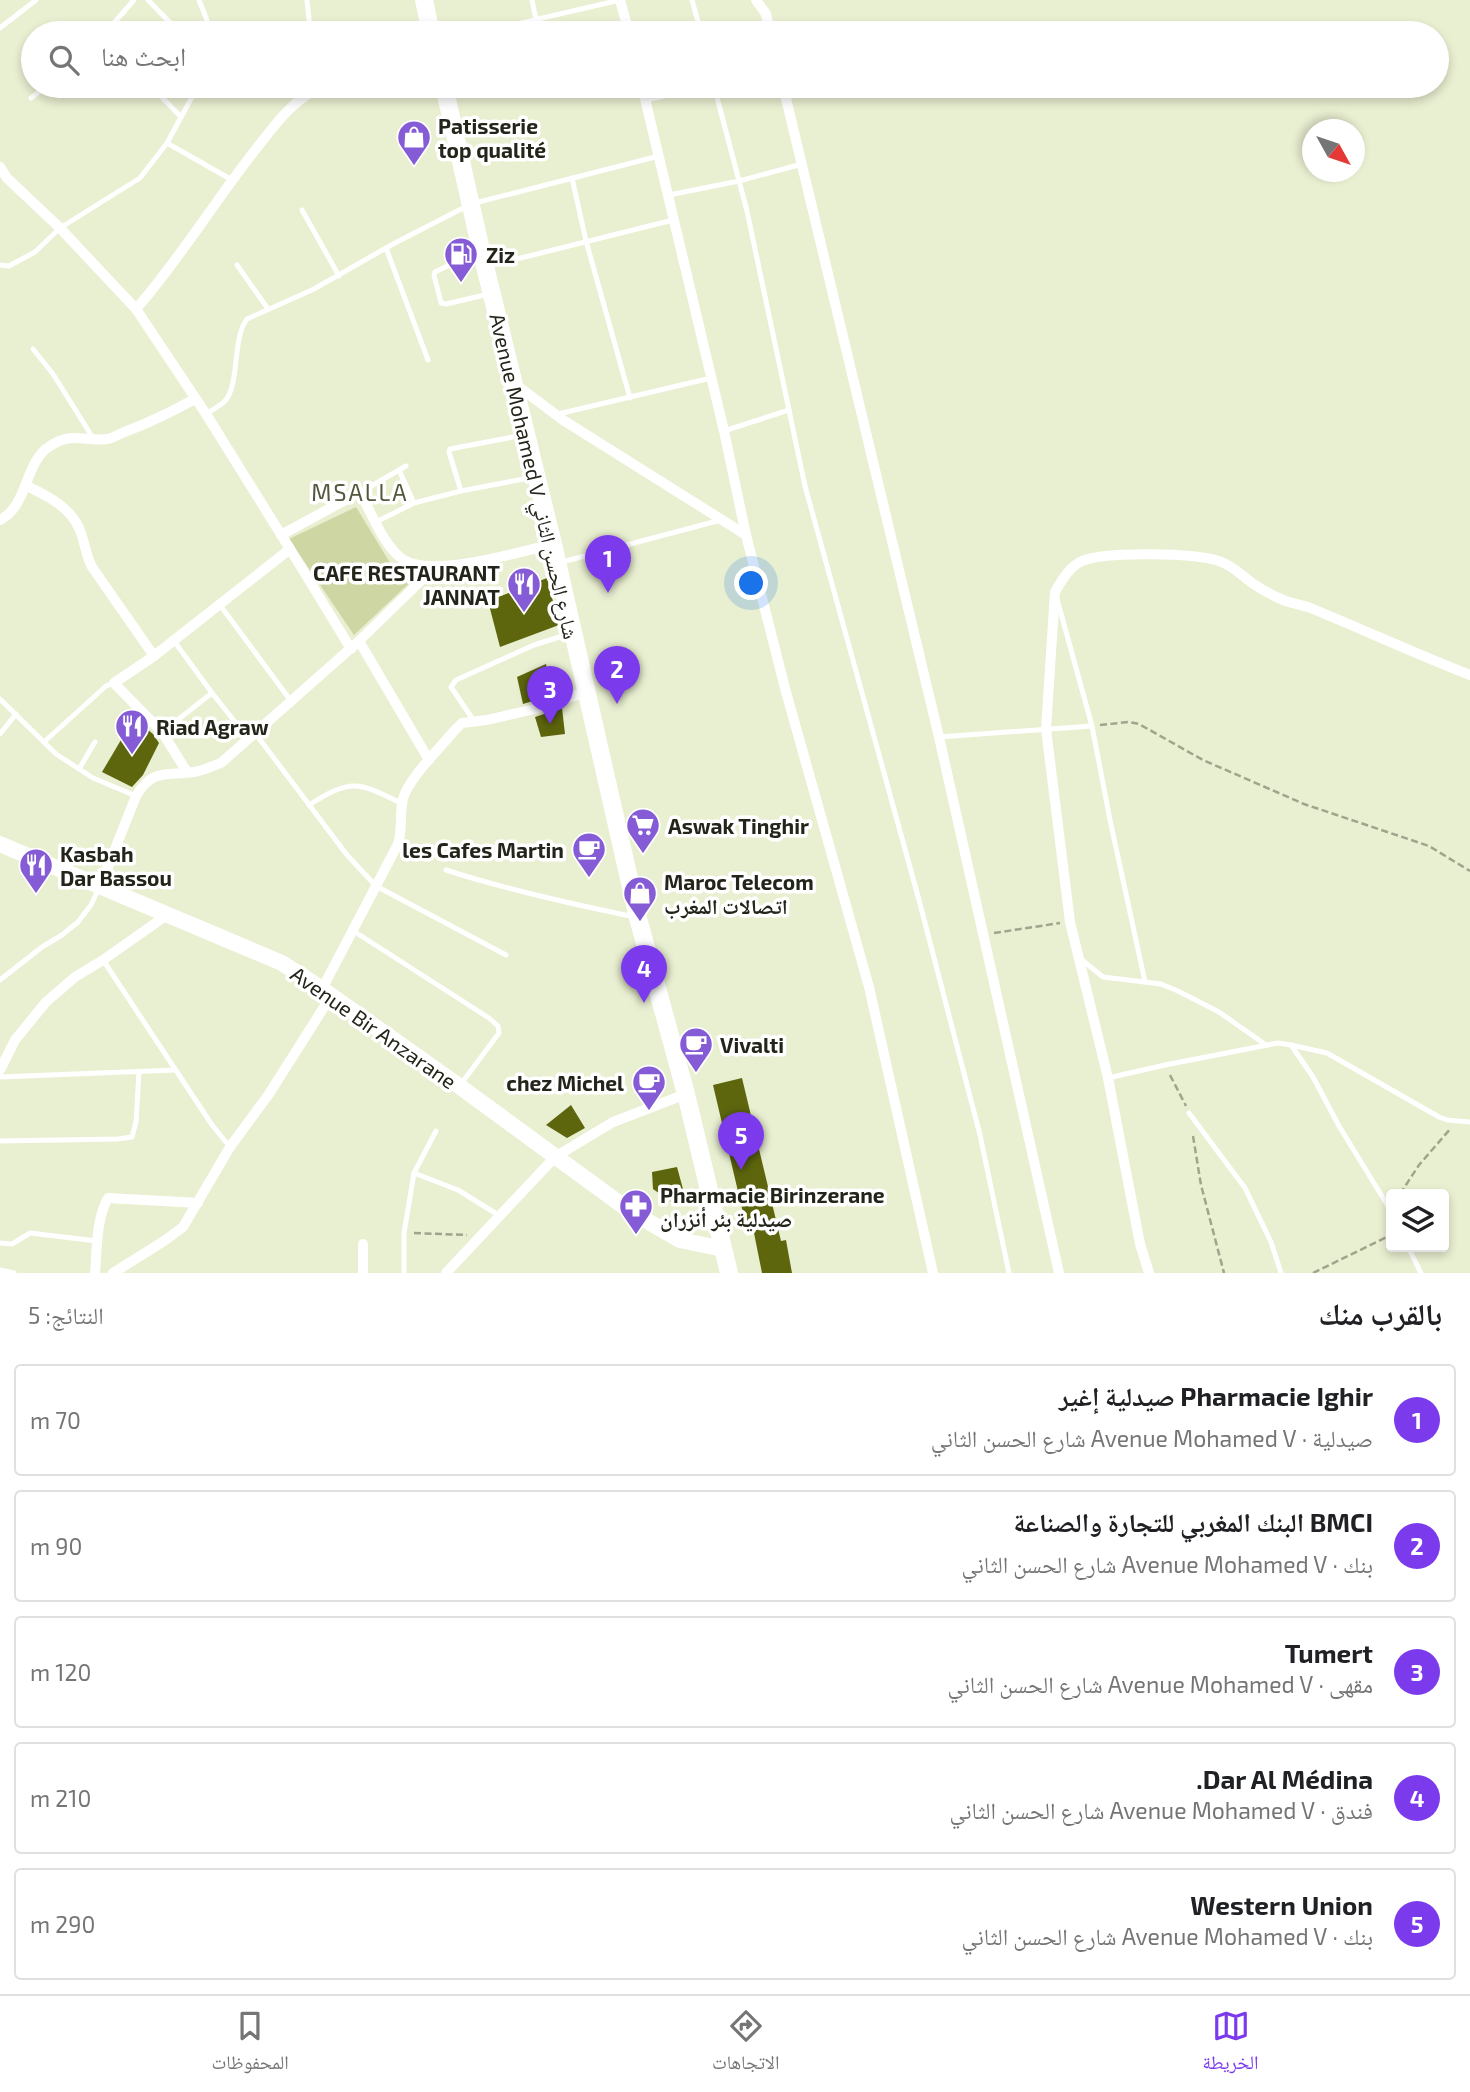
<!DOCTYPE html>
<html lang="ar">
<meta charset="utf-8">
<style>
:root{--surface:#fff;--page:#f6f6f6;--text:#202124;--muted:#757577;--line:#e0e0e0;--accent:#7c3aed}
body{margin:0;font-family:"Exo 2","Noto Naskh Arabic",sans-serif;background:var(--page);color:var(--text);direction:rtl}
.controls{position:absolute;right:21px;bottom:21px;display:grid;overflow:hidden;border-radius:7px;box-shadow:0 4px 10px #0003}
.controls button{width:63px;height:63px;display:grid;place-items:center;padding:0;border:0;border-bottom:2px solid var(--line);background:var(--surface);color:var(--text);font:35px sans-serif}
.compass{position:absolute;left:1302px;top:119px;width:63px;height:63px;border-radius:50%;background:var(--surface);box-shadow:0 4px 10px #0003;rotate:130deg}
.you{position:absolute;left:752px;top:584px;width:24px;height:24px;margin:-18px;border:5px solid #fff;border-radius:50%;background:#1a73e8;box-shadow:0 0 0 10px #1a73e833}
.badge{display:grid;place-items:center;width:46px;height:46px;border-radius:50%;background:var(--accent);color:#fff;font-size:23px;font-weight:700}
.pin{position:absolute;translate:-50% -58px;filter:drop-shadow(0 2px 4px #0008)}
.pin::after{content:'';position:absolute;top:37px;width:24px;height:21px;background:inherit;clip-path:polygon(0 0,100% 0,50% 100%)}
.list{margin:0;padding:0;list-style:none}
h2{display:flex;justify-content:space-between;align-items:center;height:91px;margin:0;padding:0 28px;font-size:30px}
h2 small{font-size:23px;font-weight:400;color:var(--muted)}
.list li{display:grid;grid-template-columns:46px 1fr auto;gap:21px;align-items:center;box-sizing:border-box;height:112px;margin:0 14px 14px;padding:0 14px;border:2px solid var(--line);border-radius:7px}
.list b{display:block;font-size:26px;white-space:nowrap}
.list p{margin:0;font-size:23px;white-space:nowrap;color:var(--muted)}
.list em{font-size:23px;font-style:normal;color:var(--muted)}
.icon{flex:none;width:38px;height:38px;fill:none;stroke:currentColor;stroke-width:2;stroke-linecap:round;stroke-linejoin:round}
.map{position:relative;flex:none;width:1470px;height:1273px;overflow:hidden;direction:ltr}
.search{position:absolute;background:var(--surface);box-shadow:0 4px 10px #0003;left:21px;right:21px;top:21px;height:77px;display:flex;align-items:center;gap:18px;box-sizing:border-box;padding:0 24px;border-radius:38px;color:var(--muted);font-size:26px}
.sheet{height:721px;background:var(--surface)}
nav{display:flex;justify-content:space-around;align-items:center;box-sizing:border-box;height:98px;border-top:2px solid var(--line);background:var(--surface);font-size:19px;color:var(--muted)}
nav a{display:grid;justify-items:center;gap:4px}
nav .on{color:var(--accent)}
.map>svg:first-child{display:block}
</style>
<div class="map">
<svg width="1470" height="1273" viewBox="0 0 1470 1273">
<rect width="100%" height="100%" fill="#e9efd1"/>
<!-- green -->
<path fill="#ced7a4" d="M356,507L395,571L412,569L420,573L354,635L289,539Z"/>
<!-- building -->
<g fill="#5d660d">
<path d="M547,578L559,625L500,647L488,601Z"/>
<path d="M546,664L552,695L523,704L517,677Z"/>
<path d="M562,708L565,734L541,737L535,717Z"/>
<path d="M134,718L153,734L159,743L143,775L132,787L102,772Z"/>
<path d="M742,1078L781,1241L786,1240L792,1273H762L754,1233L748,1234L713,1085Z"/>
<path d="M571,1105L585,1128L567,1138L546,1125Z"/>
<path d="M677,1167L686,1200L673,1203L653,1189L652,1172Z"/>
</g>
<g fill="none" stroke-linecap="round" stroke-linejoin="round">
<!-- path -->
<g stroke="#a0a48d" stroke-width="2.5" stroke-dasharray="7 3.5" stroke-linecap="butt">
<path d="M1100,725L1128,722L1139,724L1203,760L1304,804L1429,846L1470,871"/>
<path d="M994,933L1060,923"/>
<path d="M1170,1075L1186,1106"/>
<path d="M1193,1136L1201,1185L1224,1273"/>
<path d="M1400,1194L1419,1165L1451,1128"/>
<path d="M414,1233L467,1235"/>
<path d="M1313,1273L1391,1235"/>
</g>
<!-- lane -->
<g stroke="#fff" stroke-width="5">
<path d="M148,0L180,33"/>
<path d="M199,0L212,33"/>
<path d="M532,0L536,20"/>
<path d="M692,0L701,33"/>
<path d="M0,28L36,0"/>
<path d="M105,33L134,0"/>
<path d="M303,33L310,29L307,0"/>
<path d="M478,33L620,0"/>
<path d="M151,86L181,117"/>
<path d="M267,86L293,92L302,97"/>
<path d="M714,86L747,211L805,486L919,900L980,1135L1009,1273"/>
<path d="M31,98L47,86"/>
<path d="M646,100L708,86"/>
<path d="M167,143L232,180"/>
<path d="M572,178L586,241L630,398"/>
<path d="M669,195L739,181L802,164"/>
<path d="M302,210L339,276"/>
<path d="M386,248L428,360"/>
<path d="M478,251L435,272L434,275L441,303L446,304L489,294"/>
<path d="M0,265L9,266L35,252L60,228L140,178L167,143L198,86"/>
<path d="M237,265L268,309"/>
<path d="M489,266L673,220"/>
<path d="M33,349L53,374L93,438"/>
<path d="M206,414C212,410 220,406 225,401C240,384 232,338 247,319L314,289L393,244L471,204L659,156"/>
<path d="M558,414L711,378"/>
<path d="M724,431L789,410"/>
<path d="M399,470L414,503L461,491L534,477"/>
<path d="M461,491L449,452L450,449L524,435"/>
<path d="M361,492L406,466"/>
<path d="M376,522L414,503"/>
<path d="M562,562L721,520"/>
<path d="M1057,599L1092,726L1110,820L1145,982"/>
<path d="M220,605L291,701"/>
<path d="M174,641L212,693"/>
<path d="M0,699L56,754L93,778L136,796"/>
<path d="M474,721L451,687L456,680L534,645L569,634"/>
<path d="M162,732L212,693L248,738"/>
<path d="M255,733L347,855L376,886L506,955"/>
<path d="M0,734L16,714"/>
<path d="M939,737L1092,726"/>
<path d="M44,742L106,686L114,683"/>
<path d="M79,769L95,742"/>
<path d="M309,805C352,778 358,782 401,803"/>
<path d="M446,870C508,890 571,904 635,917"/>
<path d="M352,930L489,1018L498,1026L499,1033L461,1084"/>
<path d="M103,960L212,1125L230,1147"/>
<path d="M1082,960L1103,977L1161,984L1178,991L1219,1012L1266,1045"/>
<path d="M0,980L42,947L62,935L78,922L91,905L98,890"/>
<path d="M1291,1045L1327,1053L1439,1117L1447,1120L1470,1122"/>
<path d="M0,1077L175,1070"/>
<path d="M1108,1078L1165,1065L1278,1043L1291,1045L1313,1077L1339,1126L1391,1211"/>
<path d="M1189,1113L1245,1188L1271,1242L1281,1273"/>
<path d="M0,1141L118,1139L132,1137L136,1122L139,1072"/>
<path d="M414,1173L458,1190L500,1216"/>
<path d="M0,1243L12,1244L30,1233L97,1241"/>
<path d="M1408,1247L1421,1273"/>
<path d="M0,1270L14,1273"/>
<path d="M404,1273V1233L414,1173L436,1131"/>
</g>
<!-- street -->
<g stroke="#fff" stroke-width="10">
<path d="M620,0L629,33"/>
<path d="M756,0L766,14L770,33"/>
<path d="M642,86L724,431L746,535L786,692L869,987L933,1273"/>
<path d="M783,86L939,737L1059,1273"/>
<path d="M0,167L7,178L60,228L136,309L206,414L290,549L154,656L114,683L162,732L187,772"/>
<path d="M136,309C180,259 214,202 256,149C277,122 290,103 321,86"/>
<path d="M515,384L563,420L746,535"/>
<path d="M27,486C47,496 69,506 79,528C85,541 85,554 92,567L154,656"/>
<path d="M0,520C29,505 24,462 50,446C74,431 84,442 107,439C113,438 121,433 127,431C151,422 173,411 195,399"/>
<path d="M281,535L360,492C371,512 385,549 404,560C433,578 520,552 553,544"/>
<path d="M290,549L351,649"/>
<path d="M429,760L359,641L435,567"/>
<path d="M100,887L136,796C153,768 166,776 194,772C203,771 212,766 221,763L359,641"/>
<path d="M322,989L398,844C403,829 399,814 403,799C408,779 440,748 454,731L462,723L487,720L535,709L586,692"/>
<path d="M0,1070L15,1040L46,1002L75,977L103,960L167,915"/>
<path d="M363,1244V1273"/>
<path d="M95,1273C97,1250 96,1219 108,1198L198,1203"/>
<path d="M113,1273L164,1241L183,1227L230,1147L269,1094L331,996"/>
<path d="M446,1273L555,1157L613,1122L686,1094"/>
<path d="M1149,1273L1140,1244L1108,1078L1070,922L1046,729L1055,592C1062,580 1069,567 1082,561C1107,551 1194,553 1219,561C1234,566 1243,577 1255,585C1263,590 1273,596 1283,600C1293,604 1304,605 1313,609C1366,631 1417,654 1470,675"/>
</g>
<!-- secondary -->
<path stroke="#fff" stroke-width="16" d="M0,844L282,963L322,989L459,1086L630,1211L680,1240L723,1249"/>
<!-- primary -->
<g stroke="#fff" stroke-width="18">
<path d="M424,0L431,33"/>
<path d="M444,86L481,250L553,544L638,918L686,1094L729,1273"/>
</g>
</g>
<!-- icons -->
<defs>
<g id="shop-pin" transform="scale(1.75)"><path d="M0 17L-7.5 6A9.5 9.5 0 1 1 7.5 6Z" fill="#855cd6" stroke="#fff"/><path d="M-5-2.5h2.3a2.7 3.5 0 0 1 5.4 0H5L5.5 6h-11ZM-1.5-2.5h3a1.5 2.3 0 0 0-3 0Z" fill="#fff"/></g>
<g id="fuel-pin" transform="scale(1.75)"><path d="M0 17L-7.5 6A9.5 9.5 0 1 1 7.5 6Z" fill="#855cd6" stroke="#fff"/><path d="M-5.5-6h7V0h2V4h1.3V-2.5L3-4.5l.8-.8L6-3V5H2.5V1h-1V6h-7ZM-4.2-4.7v3.2H.2V-4.7Z" fill="#fff"/></g>
<g id="restaurant-pin" transform="scale(1.75)"><path d="M0 17L-7.5 6A9.5 9.5 0 1 1 7.5 6Z" fill="#855cd6" stroke="#fff"/><path d="M-5-6h1v4h1v-4h1v4h1v-4h1v5L-1.5 .5V6h-2V.5L-5-1ZM5-6V6H3V1.5H1.5Q1.5-4 5-6Z" fill="#fff"/></g>
<g id="supermarket-pin" transform="scale(1.75)"><path d="M0 17L-7.5 6A9.5 9.5 0 1 1 7.5 6Z" fill="#855cd6" stroke="#fff"/><path d="M-6-5.5h2.5l.6 2H6L4.5 2H-2.5L-4.4-4H-6ZM-1.5 3.2a1.3 1.3 0 1 0 .1 0ZM3 3.2a1.3 1.3 0 1 0 .1 0Z" fill="#fff"/></g>
<g id="cafe-pin" transform="scale(1.75)"><path d="M0 17L-7.5 6A9.5 9.5 0 1 1 7.5 6Z" fill="#855cd6" stroke="#fff"/><path d="M-5.5-4.5H6V0H3Q3 3.5 0 3.5H-2.5Q-5.5 3.5-5.5 0ZM3-3.2v2h1.7v-2ZM-6 4.5H4V6H-6Z" fill="#fff"/></g>
<g id="pharmacy-pin" transform="scale(1.75)"><path d="M0 17L-7.5 6A9.5 9.5 0 1 1 7.5 6Z" fill="#855cd6" stroke="#fff"/><path d="M-2-6h4v4h4v4h-4v4h-4v-4h-4v-4h4Z" fill="#fff"/></g>
</defs>
<g fill-rule="evenodd">
<use href="#shop-pin" x="414" y="137"/>
<use href="#fuel-pin" x="461" y="254"/>
<use href="#restaurant-pin" x="524" y="584"/>
<use href="#restaurant-pin" x="132" y="726"/>
<use href="#supermarket-pin" x="643" y="825"/>
<use href="#cafe-pin" x="589" y="849"/>
<use href="#restaurant-pin" x="36" y="865"/>
<use href="#shop-pin" x="640" y="893"/>
<use href="#cafe-pin" x="696" y="1044"/>
<use href="#cafe-pin" x="649" y="1082"/>
<use href="#pharmacy-pin" x="636" y="1206"/>
</g>
<g text-anchor="middle" dominant-baseline="central" stroke-width="7" stroke-linejoin="round" paint-order="stroke">
<!-- poi labels -->
<g font-size="21" font-weight="bold" fill="#23251a" stroke="#fff" text-anchor="start">
<text x="438" y="125">Patisserie<tspan x="438" dy="24">top qualité</tspan></text>
<text x="486" y="254">Ziz</text>
<text x="500" y="572" text-anchor="end">CAFE RESTAURANT<tspan x="500" dy="24">JANNAT</tspan></text>
<text x="156" y="726">Riad Agraw</text>
<text x="668" y="825">Aswak Tinghir</text>
<text x="564" y="849" text-anchor="end">les Cafes Martin</text>
<text x="60" y="853">Kasbah<tspan x="60" dy="24">Dar Bassou</tspan></text>
<text x="664" y="881">Maroc Telecom<tspan x="664" dy="24">اتصالات المغرب</tspan></text>
<text x="720" y="1044">Vivalti</text>
<text x="624" y="1082" text-anchor="end">chez Michel</text>
<text x="660" y="1194">Pharmacie Birinzerane<tspan x="660" dy="24">صيدلية بئر أنزران</tspan></text>
</g>
<!-- street labels -->
<g font-size="21" fill="#23251a" stroke="#fff">
<text transform="translate(535 476) rotate(77)">Avenue Mohamed V شارع الحسن الثاني</text>
<text transform="translate(374 1027) rotate(35)">Avenue Bir Anzarane</text>
</g>
<!-- neighbourhood labels -->
<g font-size="23" letter-spacing="2" fill="#52573d" stroke="#fff">
<text x="360" y="492">MSALLA</text>
</g>
</g>
</svg>
<div class="controls">
<button><svg class="icon" aria-label="layers" viewBox="0 0 24 24"><path d="M12 4l9 5-9 5-9-5zM3 14l9 5 9-5"/></svg></button>
</div>
<svg class="compass" viewBox="-18 -18 36 36"><path d="M0-13l5 13h-10z" fill="#e53935"/><path d="M0 13l5-13h-10z" fill="#757577"/></svg>
<div class="you"></div>
<div class="pin badge" style="left:608px;top:593px">1</div>
<div class="pin badge" style="left:617px;top:704px">2</div>
<div class="pin badge" style="left:550px;top:724px">3</div>
<div class="pin badge" style="left:644px;top:1003px">4</div>
<div class="pin badge" style="left:741px;top:1170px">5</div>
<div class="search"><svg class="icon" aria-label="search" viewBox="0 0 24 24"><circle cx="10" cy="10" r="6"/><path d="M15 15l6 6"/></svg>ابحث هنا</div>
</div>
<section class="sheet">
<h2>بالقرب منك<small>النتائج: 5</small></h2>
<ul class="list">
<li><span class="badge">1</span><div><b>Pharmacie Ighir صيدلية إغير</b><p>صيدلية · Avenue Mohamed V شارع الحسن الثاني</p></div><em>70 m</em></li>
<li><span class="badge">2</span><div><b>BMCI البنك المغربي للتجارة والصناعة</b><p>بنك · Avenue Mohamed V شارع الحسن الثاني</p></div><em>90 m</em></li>
<li><span class="badge">3</span><div><b>Tumert</b><p>مقهى · Avenue Mohamed V شارع الحسن الثاني</p></div><em>120 m</em></li>
<li><span class="badge">4</span><div><b>Dar Al Médina.</b><p>فندق · Avenue Mohamed V شارع الحسن الثاني</p></div><em>210 m</em></li>
<li><span class="badge">5</span><div><b>Western Union</b><p>بنك · Avenue Mohamed V شارع الحسن الثاني</p></div><em>290 m</em></li>
</ul>
</section>
<nav>
<a class="on"><svg class="icon" aria-label="map" viewBox="0 0 24 24"><path d="M3 6l6-2 6 2 6-2v14l-6 2-6-2-6 2zM9 4v14M15 6v14"/></svg>الخريطة</a>
<a><svg class="icon" aria-label="directions" viewBox="0 0 24 24"><path d="M12 3l9 9-9 9-9-9zM9 14v-3h6M13 9l2 2-2 2"/></svg>الاتجاهات</a>
<a><svg class="icon" aria-label="saved" viewBox="0 0 24 24"><path d="M7 4h10v16l-5-4-5 4z"/></svg>المحفوظات</a>
</nav>
